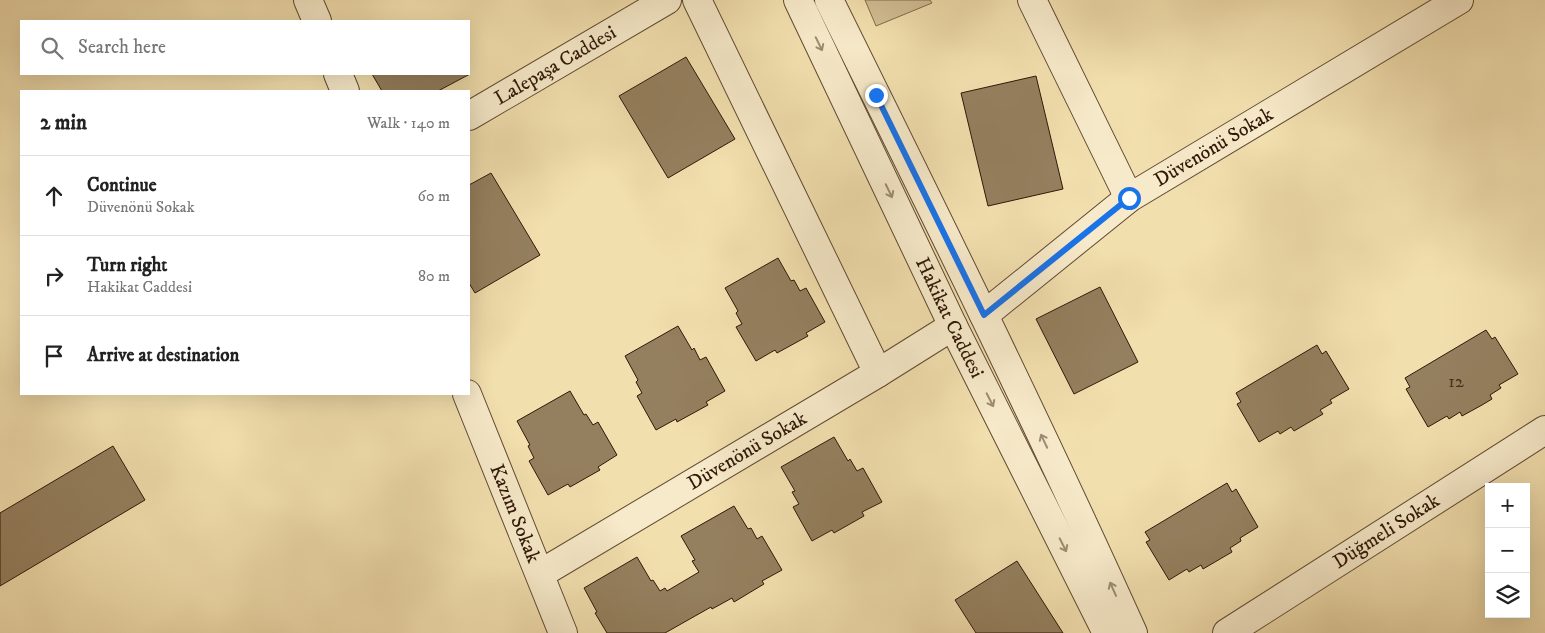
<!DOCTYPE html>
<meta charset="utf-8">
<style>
:root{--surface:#fff;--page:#f6f6f6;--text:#222;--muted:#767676;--line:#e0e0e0}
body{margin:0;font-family:"IM FELL DW Pica",serif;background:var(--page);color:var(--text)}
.controls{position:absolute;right:15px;bottom:15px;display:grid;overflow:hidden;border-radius:0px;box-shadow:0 5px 20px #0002}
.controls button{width:45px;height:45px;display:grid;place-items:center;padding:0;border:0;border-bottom:1px solid var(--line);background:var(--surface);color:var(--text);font:25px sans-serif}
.stop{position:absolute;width:15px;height:15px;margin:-11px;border:4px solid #1a73e8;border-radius:50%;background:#fff}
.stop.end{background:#1a73e8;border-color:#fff;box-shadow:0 1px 5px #0008}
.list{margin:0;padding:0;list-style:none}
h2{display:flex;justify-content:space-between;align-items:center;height:65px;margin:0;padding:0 20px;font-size:21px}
h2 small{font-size:16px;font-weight:400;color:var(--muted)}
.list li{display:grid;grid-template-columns:32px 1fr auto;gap:15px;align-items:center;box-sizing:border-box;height:80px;padding:0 20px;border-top:1px solid var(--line)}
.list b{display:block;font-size:19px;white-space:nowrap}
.list p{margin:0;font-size:16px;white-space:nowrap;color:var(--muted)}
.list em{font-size:16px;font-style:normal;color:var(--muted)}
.icon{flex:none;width:28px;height:28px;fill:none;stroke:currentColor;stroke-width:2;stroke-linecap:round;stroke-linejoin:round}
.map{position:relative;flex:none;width:1545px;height:633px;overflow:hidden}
.search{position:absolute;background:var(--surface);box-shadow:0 5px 20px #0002;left:20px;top:20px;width:450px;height:55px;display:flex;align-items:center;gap:12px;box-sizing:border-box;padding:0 18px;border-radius:0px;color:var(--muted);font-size:19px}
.panel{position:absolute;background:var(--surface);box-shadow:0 5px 20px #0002;left:20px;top:90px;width:450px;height:305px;border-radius:0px}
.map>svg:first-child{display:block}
</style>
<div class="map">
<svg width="1545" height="633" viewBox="0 0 1545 633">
<rect width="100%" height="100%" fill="#f2dfae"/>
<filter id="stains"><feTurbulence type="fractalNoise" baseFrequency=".004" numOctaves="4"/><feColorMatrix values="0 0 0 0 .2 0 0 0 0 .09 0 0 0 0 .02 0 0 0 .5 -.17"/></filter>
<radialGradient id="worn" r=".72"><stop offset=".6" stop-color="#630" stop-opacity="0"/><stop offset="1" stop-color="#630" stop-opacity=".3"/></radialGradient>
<!-- green -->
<path fill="#d1bd92" stroke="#806a4d" d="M865,0H930L932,3L876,26Z"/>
<!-- building -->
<g fill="#947f5e" stroke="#2f1808">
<path d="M686,57L735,139L668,178L619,96Z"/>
<path d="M372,74H470L438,91H382Z"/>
<path d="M1036,76L1063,189L988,206L961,93Z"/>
<path d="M491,173L540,255L475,293L469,283V185Z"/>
<path d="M778,258L791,281L794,280L800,291L806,288L825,322L806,333L808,336L777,353L775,350L756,361L736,327L742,324L736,313L738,311L725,288Z"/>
<path d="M1100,287L1138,362L1074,394L1036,319Z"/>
<path d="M678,326L692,350L694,348L700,360L706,357L725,391L706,402L708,405L677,422L676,419L656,430L637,396L642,393L636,382L638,380L625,356Z"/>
<path d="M1486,330L1492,339L1495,337L1518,374L1499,385L1501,388L1490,395L1492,399L1482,405L1462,416L1460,412L1449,419L1447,416L1428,427L1406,389L1410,387L1405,378Z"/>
<path d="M1317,345L1322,354L1326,351L1349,389L1330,400L1332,403L1320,410L1323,414L1294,431L1291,427L1280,434L1278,431L1259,442L1237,404L1241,402L1236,393Z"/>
<path d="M570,391L584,415L586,414L593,425L598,422L617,455L598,467L600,470L570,487L568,484L548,495L529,461L534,458L528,446L530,445L517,421Z"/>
<path d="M834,437L848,461L850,459L857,471L863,468L882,502L862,512L864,516L834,533L832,530L812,541L793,507L799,504L792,492L795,491L781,467Z"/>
<path d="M113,446L145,500L0,586V513Z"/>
<path d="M1227,483L1232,492L1236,489L1258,527L1240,538L1241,541L1230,548L1232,552L1203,569L1201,565L1189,572L1187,569L1169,580L1146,542L1150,540L1145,532Z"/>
<path d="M734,506L748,529L751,528L757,539L762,536L782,570L762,581L764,584L734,602L732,598L712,609L711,607L665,633H607L595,613L597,612L584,588L637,557L651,581L653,580L660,591L665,588L667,591L699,572L692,561L695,560L681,536Z"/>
<path d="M1017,561L1063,633H976L955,600Z"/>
</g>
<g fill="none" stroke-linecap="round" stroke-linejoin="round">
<!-- minor casing -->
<g stroke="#604a32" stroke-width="30">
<g id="minor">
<path d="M308,0L317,21"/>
<path d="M697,0L878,373"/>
<path id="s1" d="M798,0L953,326L1107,633"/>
<path d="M829,0C933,210 1037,420 1133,633"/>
<path d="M1032,0L1129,198"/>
<path d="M338,74L345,91"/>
<path id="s2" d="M469,116L667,0"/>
<path id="s3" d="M984,315L1129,198L1459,0"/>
<path id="s4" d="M467,394L563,633"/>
<path id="s5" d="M540,574L878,373L953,326"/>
<path id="s6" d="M1227,633L1545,430"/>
</g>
</g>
<!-- minor -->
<use href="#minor" stroke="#f7eaca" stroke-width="28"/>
</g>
<!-- one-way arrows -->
<defs><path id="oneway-shaft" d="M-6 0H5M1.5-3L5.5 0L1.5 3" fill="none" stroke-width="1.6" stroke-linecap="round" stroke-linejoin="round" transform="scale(1.25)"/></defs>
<g stroke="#9d8c73">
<use href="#oneway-shaft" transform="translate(819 44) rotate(64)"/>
<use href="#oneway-shaft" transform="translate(889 191) rotate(64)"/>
<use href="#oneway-shaft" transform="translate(990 400) rotate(63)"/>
<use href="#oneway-shaft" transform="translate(1044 441) rotate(-115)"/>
<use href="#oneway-shaft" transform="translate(1063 545) rotate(63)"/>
<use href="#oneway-shaft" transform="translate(1113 589) rotate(-114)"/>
</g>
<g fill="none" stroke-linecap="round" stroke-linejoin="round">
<!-- route -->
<path stroke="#1a73e8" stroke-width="6" d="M876,95L984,315L1129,198"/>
</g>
<g text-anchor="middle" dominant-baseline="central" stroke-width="4" stroke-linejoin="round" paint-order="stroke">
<!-- number labels -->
<g font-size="18" fill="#48321e">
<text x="1456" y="382">12</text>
</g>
<!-- street labels -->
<g font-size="20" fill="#2f1808" stroke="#f7eaca">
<text stroke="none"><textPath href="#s2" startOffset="100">Lalepaşa Caddesi</textPath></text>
<text stroke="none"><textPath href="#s3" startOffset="285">Düvenönü Sokak</textPath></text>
<text stroke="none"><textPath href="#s1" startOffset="352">Hakikat Caddesi</textPath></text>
<text stroke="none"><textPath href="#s5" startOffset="241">Düvenönü Sokak</textPath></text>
<text stroke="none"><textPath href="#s4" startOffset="129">Kazım Sokak</textPath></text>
<text stroke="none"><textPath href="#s6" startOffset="189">Düğmeli Sokak</textPath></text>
</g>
</g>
<rect width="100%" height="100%" filter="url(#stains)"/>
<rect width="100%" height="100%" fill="url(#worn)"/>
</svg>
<div class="controls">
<button>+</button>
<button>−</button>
<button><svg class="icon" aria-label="layers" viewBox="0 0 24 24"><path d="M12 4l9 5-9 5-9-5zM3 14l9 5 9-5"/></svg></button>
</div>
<div class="stop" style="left:1129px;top:198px"></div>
<div class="stop end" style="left:876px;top:95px"></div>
<div class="search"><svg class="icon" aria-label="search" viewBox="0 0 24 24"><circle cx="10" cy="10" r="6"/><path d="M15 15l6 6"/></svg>Search here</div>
<section class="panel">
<h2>2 min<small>Walk · 140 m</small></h2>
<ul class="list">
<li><svg class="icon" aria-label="ahead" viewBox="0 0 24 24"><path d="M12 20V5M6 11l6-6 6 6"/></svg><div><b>Continue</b><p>Düvenönü Sokak</p></div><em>60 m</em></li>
<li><svg class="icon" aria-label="right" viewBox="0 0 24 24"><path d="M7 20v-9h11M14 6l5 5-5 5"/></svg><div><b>Turn right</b><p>Hakikat Caddesi</p></div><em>80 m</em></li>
<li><svg class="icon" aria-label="arrive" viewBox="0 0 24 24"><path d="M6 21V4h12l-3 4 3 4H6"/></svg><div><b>Arrive at destination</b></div></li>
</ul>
</section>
</div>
